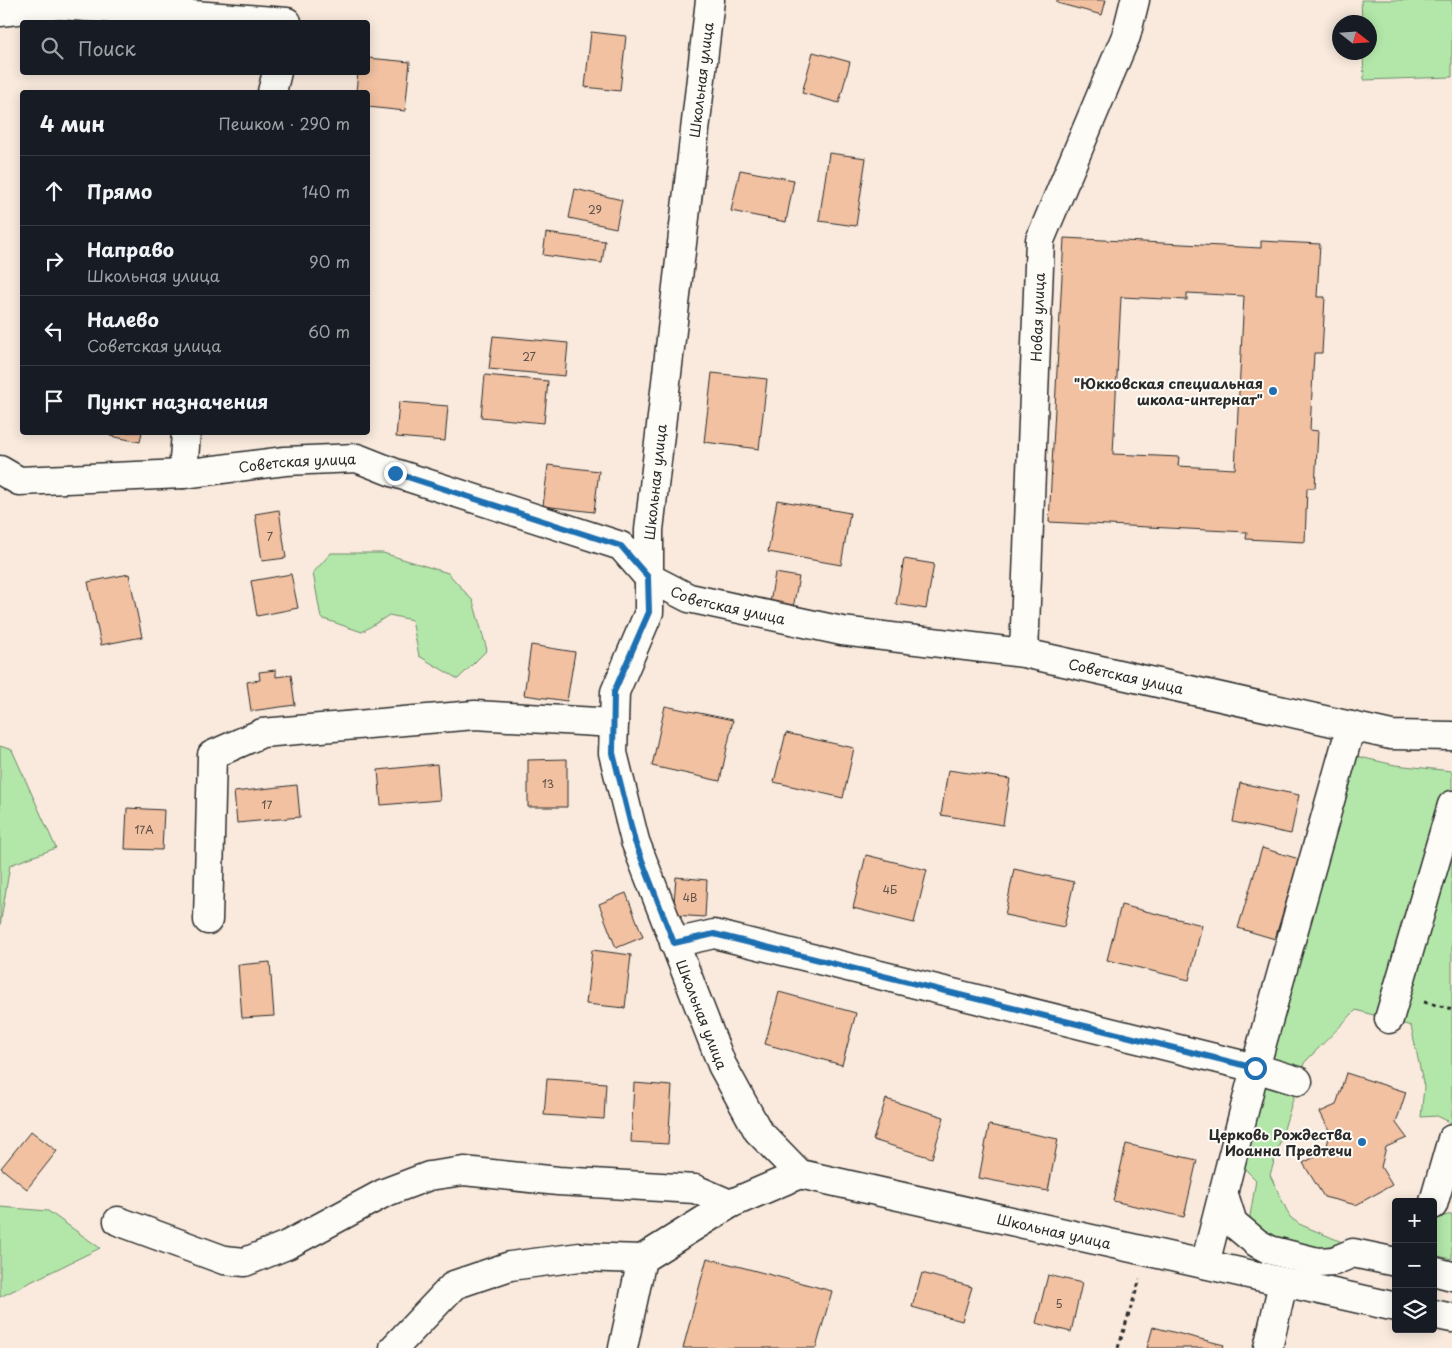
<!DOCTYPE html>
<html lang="ru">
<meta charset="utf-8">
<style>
:root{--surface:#171b24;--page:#20242c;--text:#f1f3f6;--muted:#9ea1a6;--line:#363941}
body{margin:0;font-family:"Playpen Sans",sans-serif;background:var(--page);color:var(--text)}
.controls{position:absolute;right:15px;bottom:15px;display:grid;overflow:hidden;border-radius:5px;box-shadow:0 2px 12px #0003}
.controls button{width:45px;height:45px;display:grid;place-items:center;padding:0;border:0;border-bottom:1px solid var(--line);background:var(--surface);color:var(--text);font:25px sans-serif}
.compass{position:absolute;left:1332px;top:15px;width:45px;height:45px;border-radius:50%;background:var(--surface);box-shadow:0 2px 12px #0003;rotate:107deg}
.stop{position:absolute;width:15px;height:15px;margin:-11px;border:4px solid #1f6fb2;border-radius:50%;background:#fff}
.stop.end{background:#1f6fb2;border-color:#fff;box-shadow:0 1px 5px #0008}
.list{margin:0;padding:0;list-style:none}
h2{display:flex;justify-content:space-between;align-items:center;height:65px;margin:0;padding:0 20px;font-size:21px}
h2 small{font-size:16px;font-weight:400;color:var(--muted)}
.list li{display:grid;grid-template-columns:32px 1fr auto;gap:15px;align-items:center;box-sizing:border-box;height:70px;padding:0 20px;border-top:1px solid var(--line)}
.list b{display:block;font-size:19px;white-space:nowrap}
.list p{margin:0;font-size:16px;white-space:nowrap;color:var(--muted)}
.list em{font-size:16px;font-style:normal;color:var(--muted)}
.icon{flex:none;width:28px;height:28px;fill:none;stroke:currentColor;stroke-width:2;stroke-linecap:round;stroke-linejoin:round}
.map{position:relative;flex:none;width:1452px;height:1348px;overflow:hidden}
.search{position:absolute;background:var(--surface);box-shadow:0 2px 12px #0003;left:20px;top:20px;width:350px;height:55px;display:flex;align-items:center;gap:12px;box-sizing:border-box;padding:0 18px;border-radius:5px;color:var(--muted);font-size:19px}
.panel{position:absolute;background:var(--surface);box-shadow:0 2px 12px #0003;left:20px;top:90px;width:350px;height:345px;border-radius:5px}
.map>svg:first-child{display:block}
</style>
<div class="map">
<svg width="1452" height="1348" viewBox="0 0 1452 1348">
<rect width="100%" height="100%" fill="#f9eadd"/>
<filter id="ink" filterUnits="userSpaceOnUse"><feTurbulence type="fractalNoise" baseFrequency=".02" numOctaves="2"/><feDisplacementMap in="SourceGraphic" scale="10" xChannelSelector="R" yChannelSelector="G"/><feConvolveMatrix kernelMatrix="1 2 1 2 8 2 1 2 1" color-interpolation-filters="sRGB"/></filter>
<g filter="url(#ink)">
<!-- green -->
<g fill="#b3e7a9" stroke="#6f896a">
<path d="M1361,0H1452V77L1364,80L1363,53L1370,52V22H1362Z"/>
<path d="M331,553H383L448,573L473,601L487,650L458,679L419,656L412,620L389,615L362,632L321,618L313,573Z"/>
<path d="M0,746L12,750L56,848L10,865L0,926Z"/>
<path d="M1351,755L1395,765L1452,771V1123L1437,1116L1421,1117L1424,1087L1411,1026L1356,1010L1304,1063L1270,1175L1290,1217L1299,1224L1342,1242L1316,1250L1275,1242L1253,1225L1250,1216L1256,1180L1243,1167Z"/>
<path d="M0,1207L48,1211L100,1248L0,1297Z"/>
<path d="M1452,1214V1259L1433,1255V1219Z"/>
</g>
<!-- building -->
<g fill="#f1c1a1" stroke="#2b2b2b" fill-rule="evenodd">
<path d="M1057,0H1106L1102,15L1057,3Z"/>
<path d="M591,32L626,36L620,91L585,87Z"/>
<path d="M813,52L850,62L839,103L802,93Z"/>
<path d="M368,58L410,62L405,111L368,107V92H356L358,72H368Z"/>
<path d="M829,153L866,158L856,226L819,221Z"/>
<path d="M740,170L794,180L786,222L731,211Z"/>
<path d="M575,189L622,200L616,228L569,218Z"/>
<path d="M546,233L605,241L602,263L543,255Z"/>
<path d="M1064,238L1261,248V241L1320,244L1317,297H1325L1322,353H1314L1310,430L1318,431L1315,488H1307L1305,542L1246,539L1247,532L1049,522ZM1187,293L1244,296L1235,469L1178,466L1179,457L1113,454L1121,297L1187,300Z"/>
<path d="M493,336L568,343L565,376L489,369Z"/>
<path d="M712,373L767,379L759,449L704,442Z"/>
<path d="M485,375L548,381L544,423L481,417Z"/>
<path d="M399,402L448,406L445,441L396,437Z"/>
<path d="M111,432H142L140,442L110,436Z"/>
<path d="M548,465L599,471L594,512L543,506Z"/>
<path d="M777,500L850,513L841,565L768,552Z"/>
<path d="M279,510L286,558L262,561L255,514Z"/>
<path d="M904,559L934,564L926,609L896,604Z"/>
<path d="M775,573L799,577L793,608L770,603Z"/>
<path d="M129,574L142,637L101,645L88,582Z"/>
<path d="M291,574L298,608L257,616L251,581Z"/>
<path d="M531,645L575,652L567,701L524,695Z"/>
<path d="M276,670V677L291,675L295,705L251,711L247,682L260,680L259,672Z"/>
<path d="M665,706L733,720L720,781L652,766Z"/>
<path d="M786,733L854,748L843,798L774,782Z"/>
<path d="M567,759V807H528V760Z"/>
<path d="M437,764L440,800L381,805L378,770Z"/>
<path d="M948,770L1010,779L1003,825L941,815Z"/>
<path d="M1240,783L1299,795L1291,834L1233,822Z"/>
<path d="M297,785L300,817L237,823L234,792Z"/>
<path d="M127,808L164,810L162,850L125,849Z"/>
<path d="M1262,848L1299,859L1275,939L1238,928Z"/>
<path d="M866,855L927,870L914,923L853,908Z"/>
<path d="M1014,869L1074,882L1064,927L1005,915Z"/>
<path d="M676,877L707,880L705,917L673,915Z"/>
<path d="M626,893L643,937L616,948L599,904Z"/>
<path d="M1121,905L1202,925L1189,980L1107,960Z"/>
<path d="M592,950L631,955L625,1008L586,1004Z"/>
<path d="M270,962L274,1016L242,1018L238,965Z"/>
<path d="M779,992L856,1013L842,1065L765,1044Z"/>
<path d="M1346,1073L1406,1092L1396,1123L1407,1138L1386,1147L1381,1167L1392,1185L1356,1205L1324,1197L1303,1163L1326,1151L1330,1132L1320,1112L1336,1105Z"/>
<path d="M547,1079L606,1083L604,1119L544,1115Z"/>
<path d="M634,1083L672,1086L668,1144L631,1142Z"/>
<path d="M886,1099L944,1117L932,1158L873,1140Z"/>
<path d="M989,1125L1058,1139L1048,1191L979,1178Z"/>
<path d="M31,1131L57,1151L27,1189L1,1168Z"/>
<path d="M1126,1144L1197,1160L1184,1217L1113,1201Z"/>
<path d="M707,1258L832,1291L816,1348H683Z"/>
<path d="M922,1273L972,1287L962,1321L912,1307Z"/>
<path d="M1048,1275L1082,1283L1071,1332L1036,1323Z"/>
<path d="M1153,1327L1224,1345L1223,1348H1147Z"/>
</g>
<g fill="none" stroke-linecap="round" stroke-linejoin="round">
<!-- minor casing -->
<g stroke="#2b2b2b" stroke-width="31">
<g id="minor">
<path id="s1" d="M710,0L649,530V612L615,692L613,753L635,841L722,1065L758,1131L800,1174L1396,1307"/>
<path d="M0,12L59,5L287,22"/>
<path d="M272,92L277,72"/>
<path id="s2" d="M0,470L19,481L183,474L285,461L357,458L395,473L621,546L648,577L689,598L842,631L1024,653L1391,735L1452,736"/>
<path d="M183,474L186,432"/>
<path id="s3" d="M1024,653L1040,240L1126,36L1135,0"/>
<path d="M208,920L212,755L262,733L475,715L614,723"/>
<path d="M674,943L714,934L1255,1068L1205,1264"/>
<path d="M1389,1019L1452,805"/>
<path d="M1298,1081L1255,1068L1351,726"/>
<path d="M1224,1195L1233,1223L1257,1243L1270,1250L1318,1262L1334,1261L1353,1253L1396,1262"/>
<path d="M1433,1205L1452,1139"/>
<path d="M118,1221L224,1260L245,1262L287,1245L384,1193L429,1176L464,1171L558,1181L695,1189L730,1204"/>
<path d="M1433,1271L1452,1276"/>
<path d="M1433,1314L1452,1318"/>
<path d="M394,1348L454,1285L510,1266L580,1257L642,1259"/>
<path d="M623,1348L642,1259L730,1204L800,1174"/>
<path d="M1268,1348L1283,1283"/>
</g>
</g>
<!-- path -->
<g stroke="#2b2b2b" stroke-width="3" stroke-dasharray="4 4" stroke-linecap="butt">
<path d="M1424,1002L1452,1009"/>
<path d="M1118,1348L1140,1279"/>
</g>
<!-- minor -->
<use href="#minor" stroke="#fdfcf7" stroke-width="28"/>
</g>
</g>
<g fill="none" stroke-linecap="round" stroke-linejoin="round" filter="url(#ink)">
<!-- route -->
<path stroke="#1f6fb2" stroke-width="6" d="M395,473L621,546L648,577L649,612L614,692L613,753L635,842L674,943L714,934L1255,1068"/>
</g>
<!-- markers -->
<g fill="#1f6fb2" stroke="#fdfcf7" stroke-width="2">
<circle cx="1273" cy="391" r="5"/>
<circle cx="1362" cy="1142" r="5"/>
</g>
<g text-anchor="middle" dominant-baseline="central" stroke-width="4" stroke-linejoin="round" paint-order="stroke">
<!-- number labels -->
<g font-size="11" fill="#5c5048">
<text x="595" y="209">29</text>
<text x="529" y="356">27</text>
<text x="270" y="536">7</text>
<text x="548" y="783">13</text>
<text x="267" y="804">17</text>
<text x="144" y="829">17А</text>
<text x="890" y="889">4Б</text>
<text x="690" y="897">4В</text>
<text x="1059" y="1303">5</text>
</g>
<!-- street labels -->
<g font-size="14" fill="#2b2b2b" stroke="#fdfcf7">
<text transform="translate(701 80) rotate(-83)">Школьная улица</text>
<text stroke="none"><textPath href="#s3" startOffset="336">Новая улица</textPath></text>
<text stroke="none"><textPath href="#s2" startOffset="301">Советская улица</textPath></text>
<text transform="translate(655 482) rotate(-84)">Школьная улица</text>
<text stroke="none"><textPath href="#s2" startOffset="766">Советская улица</textPath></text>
<text stroke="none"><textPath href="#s2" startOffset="1171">Советская улица</textPath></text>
<text stroke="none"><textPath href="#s1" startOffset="1040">Школьная улица</textPath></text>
<text stroke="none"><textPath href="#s1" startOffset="1490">Школьная улица</textPath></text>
</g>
<!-- poi labels -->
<g font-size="14" font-weight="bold" fill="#2b2b2b" stroke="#fdfcf7" text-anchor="end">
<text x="1263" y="383">"Юкковская специальная<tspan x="1263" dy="16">школа-интернат"</tspan></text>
<text x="1352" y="1134">Церковь Рождества<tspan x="1352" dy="16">Иоанна Предтечи</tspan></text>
</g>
</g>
</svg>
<div class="controls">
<button>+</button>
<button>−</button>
<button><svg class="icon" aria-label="layers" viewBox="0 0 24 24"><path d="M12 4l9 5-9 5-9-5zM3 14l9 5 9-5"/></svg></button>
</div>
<svg class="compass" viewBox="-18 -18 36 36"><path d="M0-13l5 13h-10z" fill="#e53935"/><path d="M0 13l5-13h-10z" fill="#9ea1a6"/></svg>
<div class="stop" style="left:1255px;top:1068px"></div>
<div class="stop end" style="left:395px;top:473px"></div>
<div class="search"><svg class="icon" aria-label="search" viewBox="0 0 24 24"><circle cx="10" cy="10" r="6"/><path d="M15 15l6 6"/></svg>Поиск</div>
<section class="panel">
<h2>4 мин<small>Пешком · 290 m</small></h2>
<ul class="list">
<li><svg class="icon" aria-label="ahead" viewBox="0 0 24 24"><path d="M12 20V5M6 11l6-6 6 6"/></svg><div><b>Прямо</b></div><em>140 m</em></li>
<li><svg class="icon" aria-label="right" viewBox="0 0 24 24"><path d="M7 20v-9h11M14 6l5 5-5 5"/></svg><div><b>Направо</b><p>Школьная улица</p></div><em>90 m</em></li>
<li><svg class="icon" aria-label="left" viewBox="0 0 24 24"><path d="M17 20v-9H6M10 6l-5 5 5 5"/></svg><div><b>Налево</b><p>Советская улица</p></div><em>60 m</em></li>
<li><svg class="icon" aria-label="arrive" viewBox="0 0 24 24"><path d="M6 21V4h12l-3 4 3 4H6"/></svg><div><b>Пункт назначения</b></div></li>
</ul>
</section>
</div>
